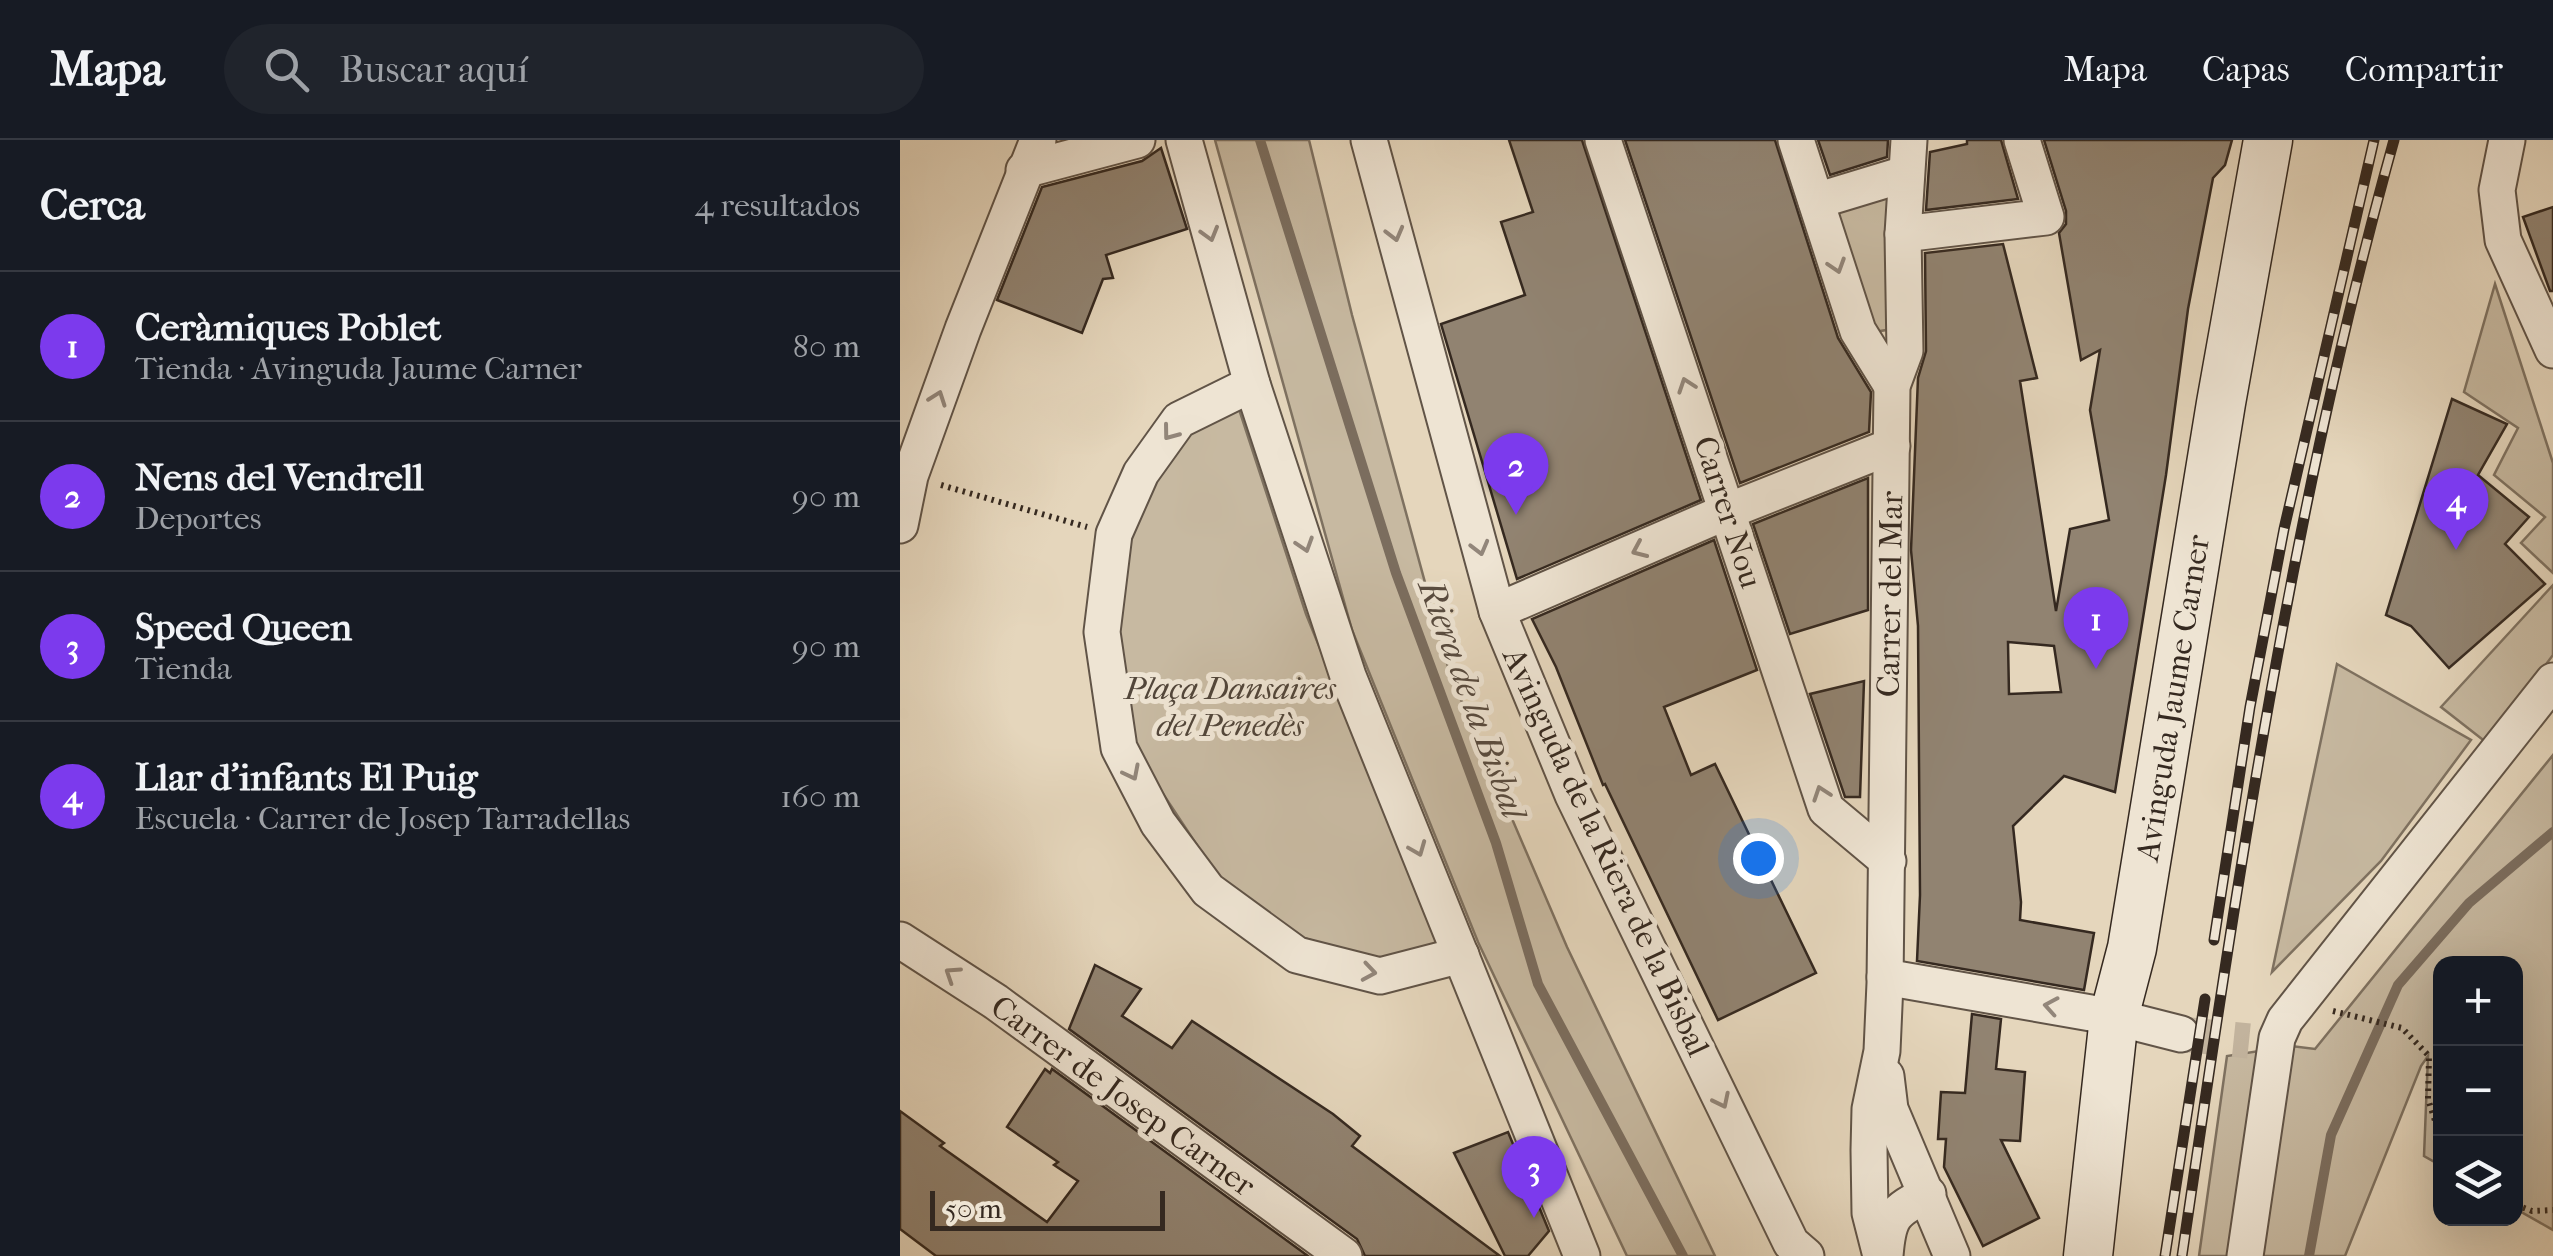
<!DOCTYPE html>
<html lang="es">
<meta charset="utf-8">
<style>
:root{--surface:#171b24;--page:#20242c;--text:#f1f3f6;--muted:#9ea1a6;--line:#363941;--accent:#7c3aed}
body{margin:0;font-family:"IM FELL French Canon",serif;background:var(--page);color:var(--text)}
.controls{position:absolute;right:30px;bottom:30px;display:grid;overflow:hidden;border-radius:20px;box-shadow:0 10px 40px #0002}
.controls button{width:90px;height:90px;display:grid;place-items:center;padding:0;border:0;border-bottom:2px solid var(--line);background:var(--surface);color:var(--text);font:50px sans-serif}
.scale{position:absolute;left:30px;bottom:25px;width:235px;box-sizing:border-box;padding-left:10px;border:5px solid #352920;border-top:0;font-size:28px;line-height:35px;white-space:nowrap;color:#352920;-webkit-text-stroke:8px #eee4d3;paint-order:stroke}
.you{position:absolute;left:858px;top:718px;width:35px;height:35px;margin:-25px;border:8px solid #fff;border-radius:50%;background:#1a73e8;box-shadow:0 0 0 15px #1a73e833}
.badge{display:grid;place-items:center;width:65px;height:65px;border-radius:50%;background:var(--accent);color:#fff;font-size:32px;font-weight:700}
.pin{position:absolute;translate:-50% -82px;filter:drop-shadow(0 2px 5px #0008)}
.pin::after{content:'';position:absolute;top:52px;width:35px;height:30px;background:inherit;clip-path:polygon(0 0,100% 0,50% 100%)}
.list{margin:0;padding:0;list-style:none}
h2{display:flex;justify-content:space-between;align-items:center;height:130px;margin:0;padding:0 40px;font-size:42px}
h2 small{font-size:32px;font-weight:400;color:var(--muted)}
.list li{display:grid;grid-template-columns:65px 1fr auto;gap:30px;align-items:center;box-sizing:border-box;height:150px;padding:0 40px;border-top:2px solid var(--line)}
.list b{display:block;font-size:38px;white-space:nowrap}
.list p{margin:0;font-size:32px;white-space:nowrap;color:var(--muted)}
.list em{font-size:32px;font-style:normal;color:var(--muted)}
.icon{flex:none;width:55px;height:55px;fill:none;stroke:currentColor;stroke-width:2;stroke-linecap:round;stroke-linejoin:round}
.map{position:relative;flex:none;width:1653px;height:1116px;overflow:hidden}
header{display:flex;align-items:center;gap:60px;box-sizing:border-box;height:140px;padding:0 50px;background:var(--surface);border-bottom:2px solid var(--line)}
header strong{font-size:48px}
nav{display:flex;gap:55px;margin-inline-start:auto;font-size:35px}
.search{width:700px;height:90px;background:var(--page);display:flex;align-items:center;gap:25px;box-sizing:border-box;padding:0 35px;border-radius:55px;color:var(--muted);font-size:38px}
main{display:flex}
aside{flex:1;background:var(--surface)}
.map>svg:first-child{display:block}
</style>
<header>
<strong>Mapa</strong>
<div class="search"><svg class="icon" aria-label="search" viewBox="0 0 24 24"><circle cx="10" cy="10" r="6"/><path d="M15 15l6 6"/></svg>Buscar aquí</div>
<nav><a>Mapa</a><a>Capas</a><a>Compartir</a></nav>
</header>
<main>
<aside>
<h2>Cerca<small>4 resultados</small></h2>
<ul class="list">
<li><span class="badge">1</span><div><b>Ceràmiques Poblet</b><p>Tienda · Avinguda Jaume Carner</p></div><em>80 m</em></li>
<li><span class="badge">2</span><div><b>Nens del Vendrell</b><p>Deportes</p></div><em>90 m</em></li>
<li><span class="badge">3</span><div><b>Speed Queen</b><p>Tienda</p></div><em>90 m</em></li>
<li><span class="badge">4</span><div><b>Llar d'infants El Puig</b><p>Escuela · Carrer de Josep Tarradellas</p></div><em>160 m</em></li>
</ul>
</aside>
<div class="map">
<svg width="1653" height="1116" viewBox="0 0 1653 1116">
<rect width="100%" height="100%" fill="#e5d6bc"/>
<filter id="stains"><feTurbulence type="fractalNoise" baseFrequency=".002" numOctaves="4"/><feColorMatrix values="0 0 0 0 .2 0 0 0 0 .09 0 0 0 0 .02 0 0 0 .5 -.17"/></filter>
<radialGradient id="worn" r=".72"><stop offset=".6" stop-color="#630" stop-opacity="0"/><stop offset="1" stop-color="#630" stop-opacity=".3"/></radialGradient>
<!-- green -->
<g fill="#c7b9a1" stroke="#7e7160" stroke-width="2.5">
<path d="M315,0H409L452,175L550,534L667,807L815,1116H727L578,802L452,490Z"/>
<path d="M994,37L992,183L986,190L974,192L921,59Z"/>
<path d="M1595,144L1653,323V433L1621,403L1645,377L1594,335L1618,288L1564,252Z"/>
<path d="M338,266L406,474L543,811L488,824L404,798L318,737L238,616L214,488L224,393L261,324L305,278Z"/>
<path d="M1653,445V515L1587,603L1541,567Z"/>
<path d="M1437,524L1571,600L1481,721L1372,832Z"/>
<path d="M1653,615V1090L1616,1069V824H1540V1025L1524,1016L1528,916L1521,926L1445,1116H1299L1327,916L1391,906L1415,909Z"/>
</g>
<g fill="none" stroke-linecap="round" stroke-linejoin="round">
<!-- stream -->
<g stroke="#7b6d5e" stroke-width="10">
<path d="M360,0L496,433L596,703L638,844L783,1116"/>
<path d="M1409,1116L1431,995L1498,845L1569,763L1653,692"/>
</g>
</g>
<!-- building -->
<g fill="#918371" stroke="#352920" stroke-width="2.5" fill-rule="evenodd">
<path d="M609,0H682L801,360L617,439L541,184L625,155L601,82L633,72Z"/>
<path d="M725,0H875L938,198L971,252L969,292L840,343Z"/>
<path d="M918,0H988L987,17L930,35Z"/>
<path d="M1067,0H1101L1118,59L1026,70L1030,12L1067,4Z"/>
<path d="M1144,0H1332L1325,25L1313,38L1288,169L1266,335L1215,652L1164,636L1113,686L1121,762L1120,780L1194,793L1184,850L1017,821L1020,755L1018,486L1011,410L1018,238L1026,211L1025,113L1103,104L1137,238L1120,241L1156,471L1170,389L1209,380L1190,270L1200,210L1181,220L1159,93L1166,84V71ZM1108,502L1154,506L1161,552L1109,554Z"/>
<path d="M261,8L287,89L206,115L213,138L203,139L182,193L97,160L142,47L242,21Z"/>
<path d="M1653,67V151H1650L1623,77Z"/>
<path d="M1552,259L1607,284L1578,335L1629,377L1605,404L1645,444L1549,528L1511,486L1486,475Z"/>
<path d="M968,338V470L890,494L853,384Z"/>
<path d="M814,400L857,530L764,567L791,635L815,624L916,833L818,880L705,644L703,645L656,527L632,479Z"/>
<path d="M964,541L960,657H945L910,554Z"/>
<path d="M195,825L241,849L222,876L272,908L292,881L433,974L460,996L452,1006L600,1116H465L457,1099L169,889Z"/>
<path d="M1072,874L1101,879L1096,929L1125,932L1120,1001L1101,1000L1139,1078L1083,1106L1044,1027L1046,999H1038L1041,952L1065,953Z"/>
<path d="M145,929L150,933L152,929L408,1116H36L0,1089V971L44,1003L40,1006L147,1082L178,1041L154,1025L158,1022L107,987Z"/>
<path d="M608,992L649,1091L628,1116H605L554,1013Z"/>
</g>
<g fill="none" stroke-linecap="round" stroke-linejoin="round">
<!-- street-tunnel -->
<path stroke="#c2b39d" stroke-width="35" stroke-dasharray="35 18" stroke-linecap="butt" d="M1281,894L1349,901"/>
<!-- street casing -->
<g stroke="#615447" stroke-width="39">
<g id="street">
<path d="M284,0L352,244L448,536L682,1116"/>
<path d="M469,0L597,471L673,655L891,1103L906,1116"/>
<path d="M703,0L926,669L988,721"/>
<path d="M896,0L958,191L992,246"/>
<path d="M1607,0L1597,50L1603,100L1653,210"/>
<path d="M124,30L237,0"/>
<path d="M916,61L1005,34"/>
<path d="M1003,94L1146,77L1122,0"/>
<path d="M352,244L279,280L241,333L214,394L202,492L219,608L258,683L308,750L397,815L480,836L561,815"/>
<path d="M0,385L10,336L63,189L138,0"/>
<path d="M597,471L828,371L992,306"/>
<path d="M0,800L96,862L444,1116"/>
<path d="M985,837L1214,877L1281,894"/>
<path d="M986,936L990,969L1052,1116"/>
<path d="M981,1116L970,1073L969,1010L970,969L982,911L985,843L992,246L1005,211L1003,94L1009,0"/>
<path d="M985,1116C988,1077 993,1071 1028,1054"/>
<path d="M1345,1116L1377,898L1385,880L1653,541"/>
</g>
</g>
<!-- secondary casing -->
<g stroke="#352920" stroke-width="51">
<path id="secondary" d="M1188,1116L1214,877L1232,808L1321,263L1368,0"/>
</g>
<!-- path -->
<g stroke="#352920" stroke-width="6" stroke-dasharray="2.5 5" stroke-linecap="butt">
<path d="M41,345L187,387"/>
<path d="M1433,871L1502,888L1529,916L1528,959L1540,996"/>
<path d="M1616,1065L1632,1071L1653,1070"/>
</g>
<!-- street -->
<use href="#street" stroke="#eee4d3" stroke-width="35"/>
<!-- secondary -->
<use href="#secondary" stroke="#eee4d3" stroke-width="48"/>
<!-- rail casing -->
<g stroke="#352920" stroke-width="11">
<g id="rail">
<path d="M1314,800L1350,567L1384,389L1474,0"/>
<path d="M1265,1116L1305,859"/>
<path d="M1282,1116C1337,742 1392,365 1494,0"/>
</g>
</g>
<!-- rail -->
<use href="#rail" stroke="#eee4d3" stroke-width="8" stroke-dasharray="22" stroke-linecap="butt"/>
</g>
<!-- one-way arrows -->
<defs><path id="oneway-chevron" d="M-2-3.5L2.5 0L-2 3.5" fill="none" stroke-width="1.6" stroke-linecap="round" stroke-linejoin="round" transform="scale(2.5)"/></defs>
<g stroke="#92867a">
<use href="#oneway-chevron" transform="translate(310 94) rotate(74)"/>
<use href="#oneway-chevron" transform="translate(495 94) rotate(75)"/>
<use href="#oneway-chevron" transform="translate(937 126) rotate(72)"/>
<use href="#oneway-chevron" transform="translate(786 245) rotate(-109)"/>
<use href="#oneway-chevron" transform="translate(38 258) rotate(-70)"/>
<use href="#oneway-chevron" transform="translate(270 293) rotate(127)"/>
<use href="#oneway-chevron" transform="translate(405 405) rotate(72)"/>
<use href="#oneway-chevron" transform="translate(580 408) rotate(75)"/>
<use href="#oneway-chevron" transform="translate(739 410) rotate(156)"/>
<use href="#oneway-chevron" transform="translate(232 633) rotate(63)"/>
<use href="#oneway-chevron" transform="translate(921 653) rotate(-109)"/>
<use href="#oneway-chevron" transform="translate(518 709) rotate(68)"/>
<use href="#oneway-chevron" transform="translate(469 832) rotate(9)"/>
<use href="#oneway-chevron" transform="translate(52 834) rotate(-147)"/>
<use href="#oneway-chevron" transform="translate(1151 866) rotate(-170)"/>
<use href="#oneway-chevron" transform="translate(822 961) rotate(64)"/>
</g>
<g text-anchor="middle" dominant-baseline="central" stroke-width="10" stroke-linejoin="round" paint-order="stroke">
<!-- street labels -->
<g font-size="32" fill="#352920" stroke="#eee4d3">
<text transform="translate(828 372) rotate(72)">Carrer Nou</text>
<text transform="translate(990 454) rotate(-89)">Carrer del Mar</text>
<text transform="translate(1273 558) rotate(-81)">Avinguda Jaume Carner</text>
<text transform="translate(706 712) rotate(65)">Avinguda de la Riera de la Bisbal</text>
<text transform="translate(223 956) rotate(36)">Carrer de Josep Carner</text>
</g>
<!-- park labels -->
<g font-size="32" font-style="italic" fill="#52463a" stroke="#eee4d3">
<text x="330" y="548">Plaça Dansaires<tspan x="330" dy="37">del Penedès</tspan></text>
</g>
<!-- water labels -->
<g font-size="35" font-style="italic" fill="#584b3f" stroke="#eee4d3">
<text transform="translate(572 559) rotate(70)">Riera de la Bisbal</text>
</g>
</g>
<rect width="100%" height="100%" filter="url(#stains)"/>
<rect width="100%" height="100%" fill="url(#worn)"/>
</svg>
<div class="controls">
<button>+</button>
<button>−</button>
<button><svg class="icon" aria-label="layers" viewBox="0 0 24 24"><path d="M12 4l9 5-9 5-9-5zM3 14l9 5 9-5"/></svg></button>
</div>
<div class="scale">50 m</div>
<div class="you"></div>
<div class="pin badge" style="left:1196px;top:529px">1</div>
<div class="pin badge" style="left:616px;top:375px">2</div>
<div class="pin badge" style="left:634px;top:1078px">3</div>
<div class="pin badge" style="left:1556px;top:410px">4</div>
</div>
</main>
